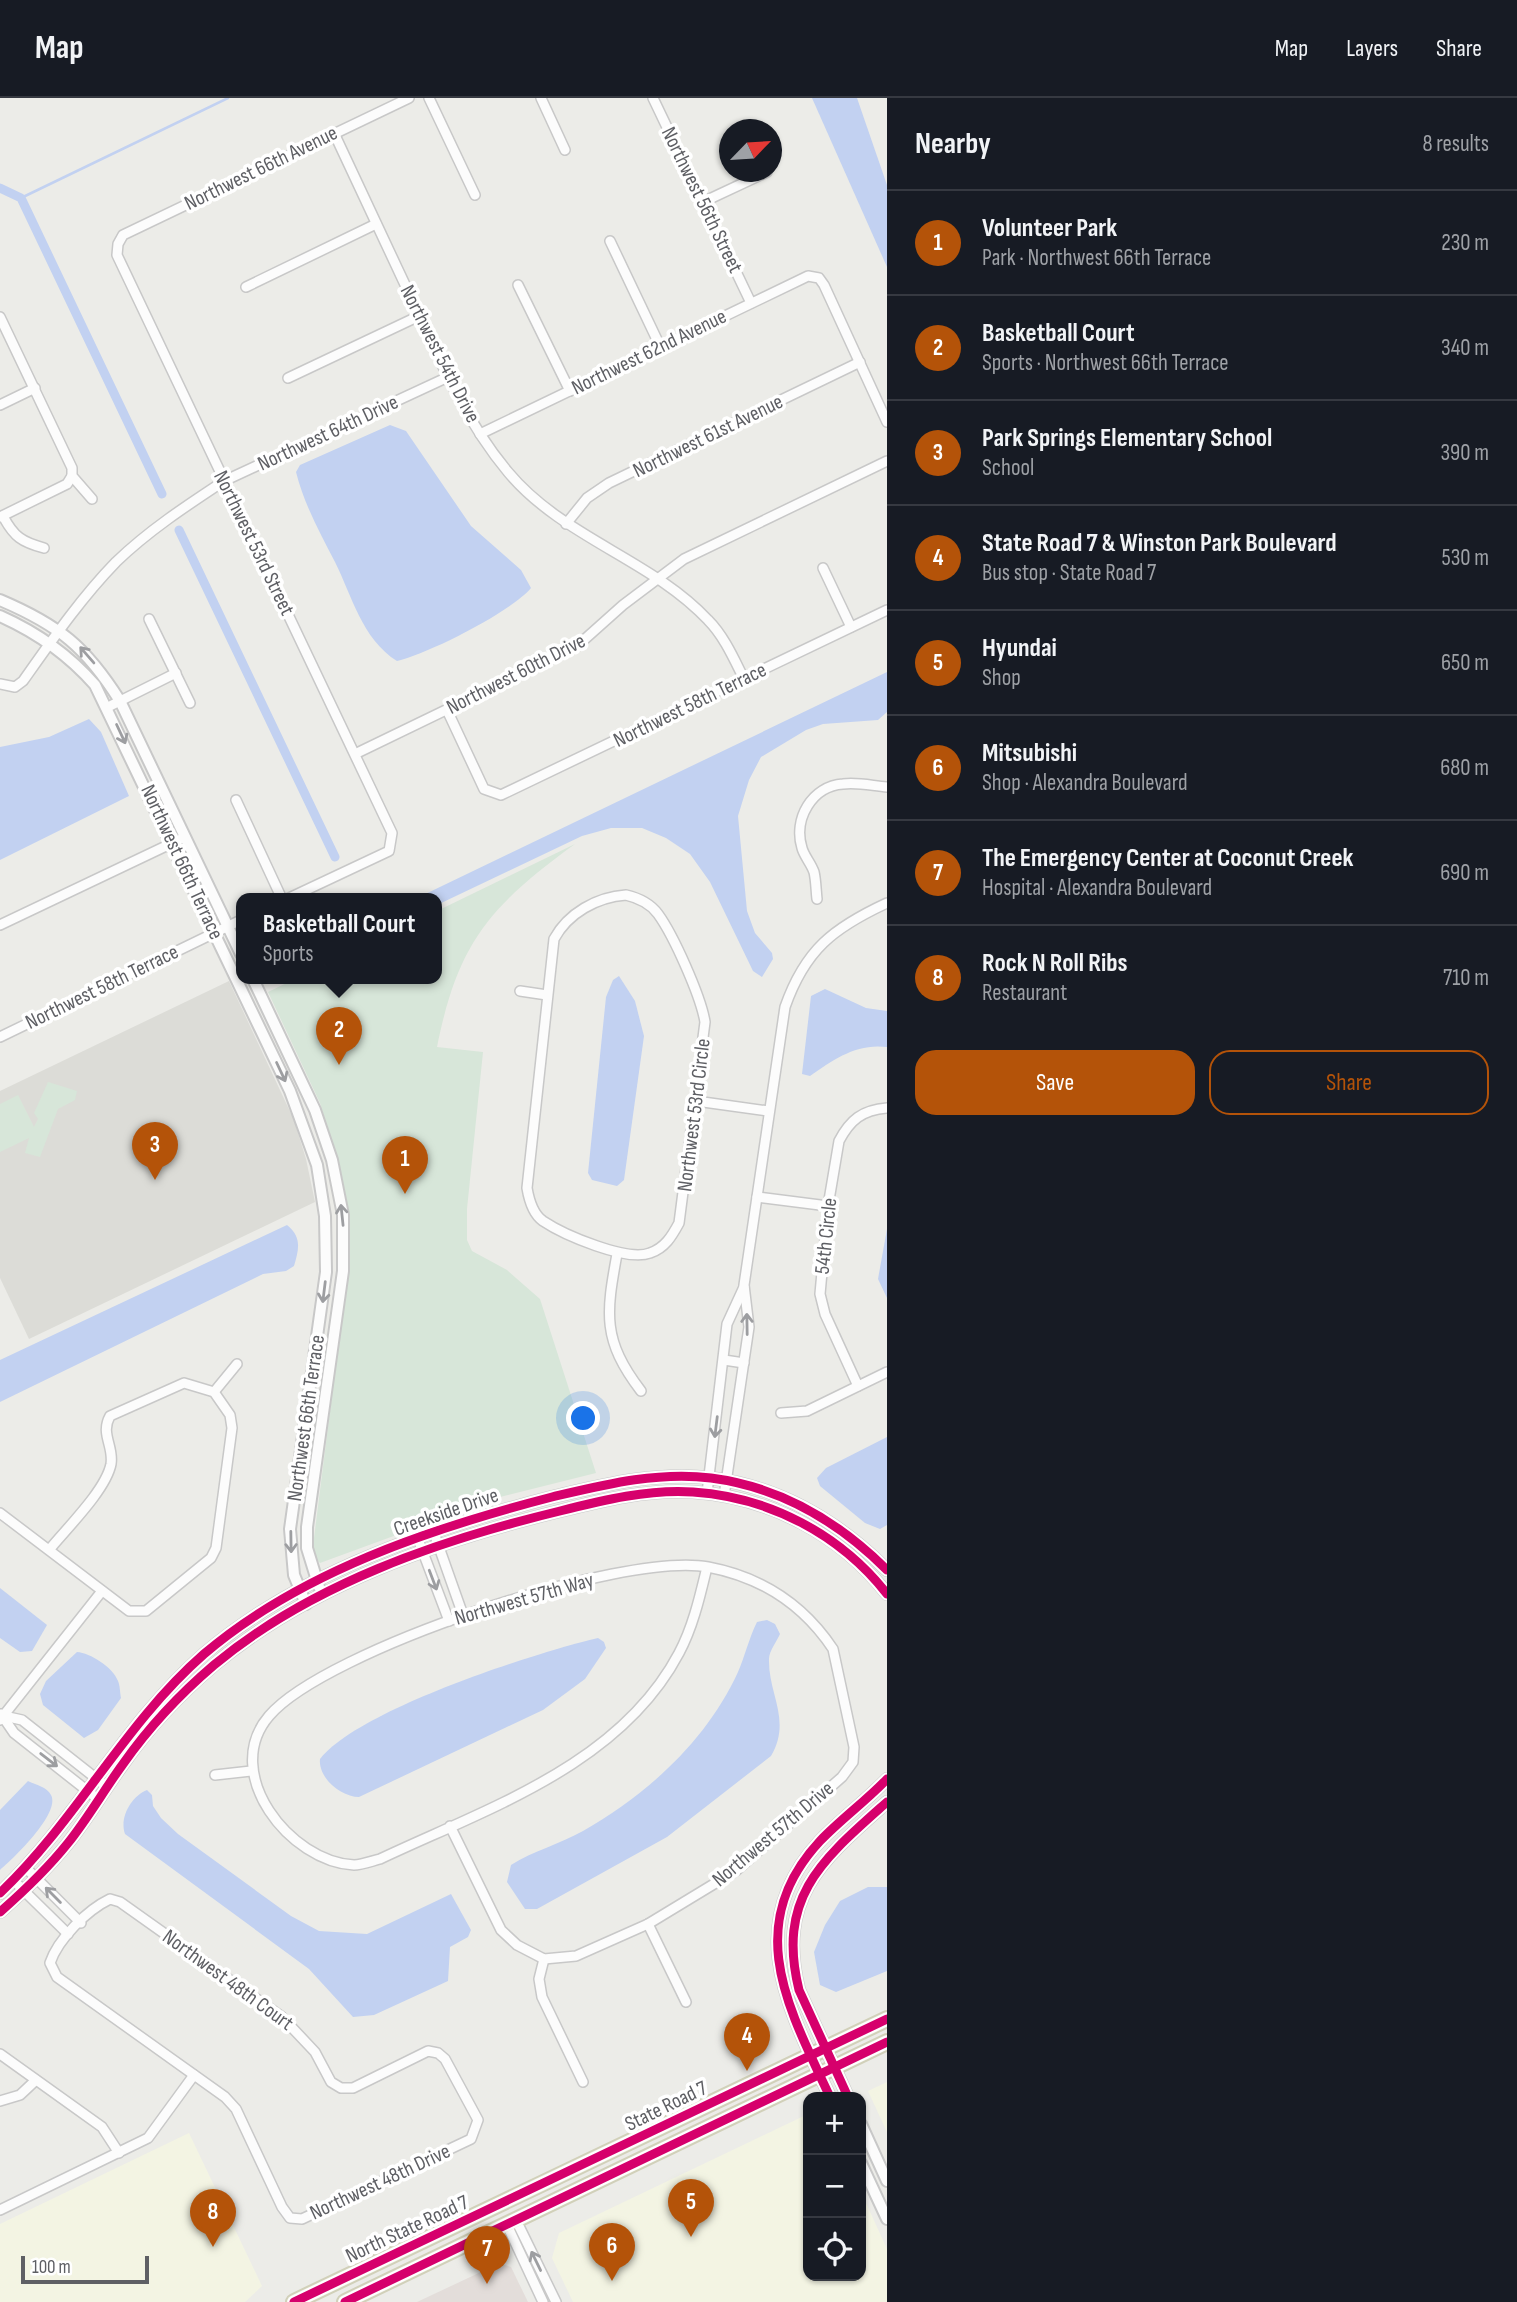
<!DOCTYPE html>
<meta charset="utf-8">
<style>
:root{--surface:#171b24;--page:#20242c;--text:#f1f3f6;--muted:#9ea1a6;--line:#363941;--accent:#b45309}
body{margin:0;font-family:"Sofia Sans Condensed",sans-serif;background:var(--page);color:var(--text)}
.controls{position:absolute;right:21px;bottom:21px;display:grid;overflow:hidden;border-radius:14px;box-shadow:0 2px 5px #0004}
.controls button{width:63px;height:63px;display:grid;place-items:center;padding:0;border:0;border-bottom:2px solid var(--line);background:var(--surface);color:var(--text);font:35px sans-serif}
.compass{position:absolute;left:719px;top:21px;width:63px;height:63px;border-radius:50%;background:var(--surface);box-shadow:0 2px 5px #0004;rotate:65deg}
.scale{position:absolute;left:21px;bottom:18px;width:128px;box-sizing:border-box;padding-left:7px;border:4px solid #5e5f64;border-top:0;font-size:19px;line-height:24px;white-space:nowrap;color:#5e5f64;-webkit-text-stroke:5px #fff;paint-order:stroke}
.you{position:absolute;left:584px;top:1321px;width:24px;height:24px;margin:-18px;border:5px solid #fff;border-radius:50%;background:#1a73e8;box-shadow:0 0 0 10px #1a73e833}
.badge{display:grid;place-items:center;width:46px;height:46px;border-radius:50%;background:var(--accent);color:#fff;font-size:23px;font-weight:700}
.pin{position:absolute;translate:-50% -58px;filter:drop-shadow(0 2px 4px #0008)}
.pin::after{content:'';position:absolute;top:37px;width:24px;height:21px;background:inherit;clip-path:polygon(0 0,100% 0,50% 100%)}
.popup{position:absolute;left:236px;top:795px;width:206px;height:91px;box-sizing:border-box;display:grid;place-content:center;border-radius:14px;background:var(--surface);filter:drop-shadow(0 2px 5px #0005);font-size:23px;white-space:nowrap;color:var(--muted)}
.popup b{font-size:26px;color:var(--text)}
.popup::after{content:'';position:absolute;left:50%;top:100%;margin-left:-14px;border:14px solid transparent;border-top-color:var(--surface)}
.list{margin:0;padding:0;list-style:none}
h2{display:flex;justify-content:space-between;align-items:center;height:91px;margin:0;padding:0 28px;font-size:30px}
h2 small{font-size:23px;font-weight:400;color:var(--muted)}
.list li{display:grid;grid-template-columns:46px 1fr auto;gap:21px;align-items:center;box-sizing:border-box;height:105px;padding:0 28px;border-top:2px solid var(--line)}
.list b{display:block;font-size:26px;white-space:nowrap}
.list p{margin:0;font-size:23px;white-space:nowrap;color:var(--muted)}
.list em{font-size:23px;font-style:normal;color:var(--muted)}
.actions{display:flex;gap:14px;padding:21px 28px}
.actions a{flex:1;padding:16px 0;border:2px solid var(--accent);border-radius:21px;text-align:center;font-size:24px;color:var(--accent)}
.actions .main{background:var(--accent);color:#fff}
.icon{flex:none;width:38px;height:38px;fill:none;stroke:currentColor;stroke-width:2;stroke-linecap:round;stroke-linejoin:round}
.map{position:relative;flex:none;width:887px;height:2204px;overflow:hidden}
header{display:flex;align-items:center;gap:42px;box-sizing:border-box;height:98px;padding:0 35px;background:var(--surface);border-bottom:2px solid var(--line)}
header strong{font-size:33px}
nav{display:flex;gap:38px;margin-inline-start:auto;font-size:24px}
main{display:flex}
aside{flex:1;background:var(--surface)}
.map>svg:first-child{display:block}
</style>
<header>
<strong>Map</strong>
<nav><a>Map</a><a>Layers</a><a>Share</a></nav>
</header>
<main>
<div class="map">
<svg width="887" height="2204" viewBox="0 0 887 2204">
<rect width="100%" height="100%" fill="#ecece8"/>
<!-- commercial -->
<g fill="#f3f4e3">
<path d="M887,1984V2034L868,1993Z"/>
<path d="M808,2016V2178H861V2094L887,2151V2204H573L552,2160L559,2135Z"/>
<path d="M189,2035L262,2188L245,2204H0V2126Z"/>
</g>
<!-- education -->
<path fill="#dcdcd7" d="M229,883L294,1022L306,1061L315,1104L29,1241L0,1180V993Z"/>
<!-- medical -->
<path fill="#e3ddda" d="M500,2165L511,2169L528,2204H417Z"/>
<!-- green -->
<g fill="#d7e6d9">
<path d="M575,746C490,808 458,844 437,949L483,954L467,1111V1142L472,1153L507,1172L540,1201L596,1375L500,1399L320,1465L315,1460L313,1448L348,1170L339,1080L330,1037L320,1005L268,894L295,881H437V813Z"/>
<path d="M48,984L77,993L75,1002L58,1011L40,1059L25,1055L29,1040L0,1054V1006L18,997L34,1029L38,1021L34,1015Z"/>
</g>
<!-- water -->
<g fill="#c2d1f1">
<path d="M812,0H857L887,87V169Z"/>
<path d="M390,327L406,333L471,428L521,472L531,490C511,514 428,556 397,563C362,541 352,498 335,464C320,435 304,406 296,374L300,367Z"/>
<path d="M887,574V614L878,622L823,626L806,632L761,659L749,682L738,718L747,813L755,835L772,855L773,861L762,879L753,873L710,784L690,756L666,740L642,730H611L582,738L437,807V801H415Z"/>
<path d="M89,621L101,634L129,698L0,762V649L49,639Z"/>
<path d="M619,878L635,903L644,938L624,1082L617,1088L592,1082L588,1075L606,899L613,882Z"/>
<path d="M825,891L866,910L887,913V949C857,945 834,961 810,978L802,976L811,898Z"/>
<path d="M287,1127C302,1139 299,1151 294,1168L286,1173L263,1176L0,1304V1262Z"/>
<path d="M887,1131V1200L878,1181Z"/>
<path d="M887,1339V1427L880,1431L865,1425L820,1388L817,1380L826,1370Z"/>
<path d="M0,1490L47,1527L32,1553L20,1554L0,1540Z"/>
<path d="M767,1522L775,1526L780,1536C777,1543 769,1553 769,1561C768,1596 792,1622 771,1658L667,1739L537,1811H525L507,1784L511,1767C533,1753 560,1746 583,1733C648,1696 707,1642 738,1574C745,1558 749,1540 757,1524Z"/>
<path d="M598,1540L604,1544L606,1550L585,1581L543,1612L359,1699C341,1699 318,1680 320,1661C358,1612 534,1555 598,1540Z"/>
<path d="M77,1554C90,1555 113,1569 118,1583C120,1587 120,1595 121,1600L98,1632L84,1640L43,1607L40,1596L46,1583Z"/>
<path d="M28,1683C36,1687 47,1689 51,1697C61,1715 13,1761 0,1772V1712Z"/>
<path d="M147,1692L152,1697L153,1708L161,1720L178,1736L291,1818L319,1833L367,1836L451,1796L471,1832L468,1839L450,1849L448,1883L374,1917L353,1919L309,1871L125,1736C119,1719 132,1698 147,1692Z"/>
<path d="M868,1789H887V1873L836,1894L820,1887L814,1854L825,1827L840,1803Z"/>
</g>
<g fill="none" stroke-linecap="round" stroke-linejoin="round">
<!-- stream -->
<path stroke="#c2d1f1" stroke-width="2.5" d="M21,100L228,0"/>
<!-- canal -->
<g stroke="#c2d1f1" stroke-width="9">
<path d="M0,90L21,100L162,396"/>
<path d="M179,432L335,759"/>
</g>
<!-- minor casing -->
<g stroke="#c8c8c8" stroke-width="12">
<g id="minor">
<path d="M429,0L475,97"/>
<path d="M541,0L565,52"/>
<path d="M653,0L751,205"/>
<path d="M334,35C361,93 388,151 415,208C441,266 467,325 508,374C563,440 651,461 708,522C724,538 734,561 744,581"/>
<path d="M703,104L767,74"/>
<path d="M610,143L660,248"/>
<path d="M518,187L570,293"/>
<path d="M246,189L376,126"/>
<path d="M0,219L72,370V378L92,401"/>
<path d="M288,280L419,218"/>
<path d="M0,307L35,290"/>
<path d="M480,336L808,178L819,180L824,187L887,324"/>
<path d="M3,418C14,439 22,444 44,450"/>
<path d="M0,419L67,386L72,378"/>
<path d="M566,426L587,400L609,385L860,264"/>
<path d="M823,470L851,529"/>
<path d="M149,521L190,605"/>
<path d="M0,586L15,589L23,583C52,542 81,500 116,464C148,433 186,408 224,383L448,279"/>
<path d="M108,609L176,575"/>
<path d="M447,612L484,691L501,697L887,512"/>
<path d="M357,655L576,549L623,507L684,461L887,363"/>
<path d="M236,702L282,801"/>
<path d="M626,797C639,800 650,805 658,816C674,838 701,899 705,924L679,1125C672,1138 665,1150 650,1155C627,1164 564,1137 543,1123C533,1116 529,1102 527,1090L554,841C568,815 597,799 626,797Z"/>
<path d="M287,801L389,753L392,735L117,157L118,146L123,137L409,0"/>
<path d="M817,801C816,793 816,782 814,774C811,765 804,758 802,750C793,721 812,688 843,686C858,684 873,688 887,689"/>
<path d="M0,827L185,739"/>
<path d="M520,893L547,897"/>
<path d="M0,939L241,822"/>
<path d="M696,1003L768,1013"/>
<path d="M757,1099L828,1108"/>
<path d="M617,1156C606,1216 602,1242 641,1293"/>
<path d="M724,1262L744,1265"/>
<path d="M858,1288L825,1216L820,1196L828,1108L839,1043C850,1022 862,1012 887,1010"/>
<path d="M214,1294L237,1266"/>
<path d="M781,1315L807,1313L887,1274"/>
<path d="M707,1395L727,1226L744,1189"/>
<path d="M724,1398L749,1229L744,1187L785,909C805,852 833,830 887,805"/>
<path d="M0,1415L129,1513H146L211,1460L216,1450L232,1330L230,1317L214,1294L184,1285L110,1318C100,1336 114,1348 111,1366C106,1392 66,1431 49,1452"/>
<path d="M434,1435L463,1517"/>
<path d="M418,1441L449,1523"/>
<path d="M1,1616L14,1635L99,1702"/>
<path d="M4,1618L22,1622L107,1689"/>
<path d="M0,1622L102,1493"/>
<path d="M215,1677L251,1673"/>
<path d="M450,1728L501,1832L517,1847L544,1861L576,1858L648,1826L737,1772L842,1679L853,1664L854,1649L833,1551C803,1506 761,1479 708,1469C623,1453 325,1552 269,1618C220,1675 290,1764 354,1767C362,1767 372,1763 380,1761C488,1710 620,1667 679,1555C693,1529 700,1498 707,1469"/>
<path d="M26,1770L81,1825"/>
<path d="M13,1782L68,1836"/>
<path d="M110,1801L120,1804L282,1919L315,1954L331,1984L341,1990H353L428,1953L438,1955L445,1961L478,2022L471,2041L302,2121L290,2120L282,2109L236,2011L225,1999L57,1879L50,1865C58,1841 87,1812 110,1801Z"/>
<path d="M648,1826L686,1904"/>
<path d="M544,1861L539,1881L542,1899L583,1984"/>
<path d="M0,1956L102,2029L119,2055"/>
<path d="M0,2003L20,1997L36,1982"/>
<path d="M0,2112L148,2040L194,1977"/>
<path d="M516,2122L556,2204"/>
<path d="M507,2127L543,2204"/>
</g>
</g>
<!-- tertiary casing -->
<g stroke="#c8c8c8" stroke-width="14">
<g id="tertiary">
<path d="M0,502C59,527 86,549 120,603L241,856"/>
<path d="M0,518C38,535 68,556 95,587L290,993L317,1067L325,1118L326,1174L290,1431L294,1477L306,1506"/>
<path d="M253,881L315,1012L332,1062L343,1117V1173L307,1429V1450L319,1489"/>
<path d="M0,1795C77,1722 124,1626 204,1556C300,1474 432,1430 552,1399C603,1387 658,1373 711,1380C780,1389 838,1423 887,1472"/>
<path d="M0,1814C24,1793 48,1770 68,1745C88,1720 104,1692 123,1666C149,1629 180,1596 214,1567C311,1486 440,1442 560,1413C603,1402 649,1391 693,1394C769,1399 840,1436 887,1496"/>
<path d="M830,1999C789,1911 741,1828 820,1743C841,1721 866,1703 887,1681"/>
<path d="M848,1999L799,1892C776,1798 823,1761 887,1704"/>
<path d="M861,2026L887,2083"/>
<path d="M861,2065L887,2121"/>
</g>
</g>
<!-- primary casing -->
<g stroke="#d1d0b9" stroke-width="18">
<g id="primary">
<path d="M294,2204L887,1921"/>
<path d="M345,2204L887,1944"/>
</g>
</g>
<!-- minor -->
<use href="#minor" stroke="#fcfcfc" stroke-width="9"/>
<!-- tertiary -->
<use href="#tertiary" stroke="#fcfcfc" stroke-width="10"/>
<!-- primary -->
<use href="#primary" stroke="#f1f2e9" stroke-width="14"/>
<!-- cycleway casing -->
<g stroke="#fff" stroke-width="13">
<g id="cycleway">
<path d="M0,1795C77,1722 124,1626 204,1556C300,1474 432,1430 552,1399C603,1387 658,1373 711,1380C780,1389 838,1423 887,1472"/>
<path d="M0,1814C24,1793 48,1770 68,1745C88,1720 104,1692 123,1666C149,1629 180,1596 214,1567C311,1486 440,1442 560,1413C603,1402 649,1391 693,1394C769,1399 840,1436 887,1496"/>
<path d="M830,1999C789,1911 741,1828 820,1743C841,1721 866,1703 887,1681"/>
<path d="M848,1999L799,1892C776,1798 823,1761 887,1704"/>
<path d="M294,2204L887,1921"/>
<path d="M345,2204L887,1944"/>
</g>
</g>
<!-- cycleway -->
<use href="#cycleway" stroke="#d6006c" stroke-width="9"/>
</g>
<!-- one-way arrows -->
<defs><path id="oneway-shaft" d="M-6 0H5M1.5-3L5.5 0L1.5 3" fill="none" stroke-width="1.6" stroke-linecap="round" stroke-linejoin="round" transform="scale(1.75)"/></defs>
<g stroke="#9d9ea1">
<use href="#oneway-shaft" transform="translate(87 557) rotate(-131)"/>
<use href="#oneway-shaft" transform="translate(121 636) rotate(65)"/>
<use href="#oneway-shaft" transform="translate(281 974) rotate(65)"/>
<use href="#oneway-shaft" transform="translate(342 1117) rotate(-96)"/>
<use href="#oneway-shaft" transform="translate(324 1194) rotate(97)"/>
<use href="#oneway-shaft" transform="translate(747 1226) rotate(-91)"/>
<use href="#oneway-shaft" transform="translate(716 1329) rotate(97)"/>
<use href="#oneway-shaft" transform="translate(291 1444) rotate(89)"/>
<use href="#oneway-shaft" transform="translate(433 1482) rotate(69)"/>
<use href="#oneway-shaft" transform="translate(49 1662) rotate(38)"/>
<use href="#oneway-shaft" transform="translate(53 1797) rotate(-135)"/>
<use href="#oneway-shaft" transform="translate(536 2163) rotate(-116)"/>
</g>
<g text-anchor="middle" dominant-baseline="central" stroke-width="7" stroke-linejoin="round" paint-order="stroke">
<!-- street labels -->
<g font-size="21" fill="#5e5f64" stroke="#fff">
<text transform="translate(261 70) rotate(-26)">Northwest 66th Avenue</text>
<text transform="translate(702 102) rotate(64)">Northwest 56th Street</text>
<text transform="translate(649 254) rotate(-26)">Northwest 62nd Avenue</text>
<text transform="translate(440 256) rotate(63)">Northwest 54th Drive</text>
<text transform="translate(328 335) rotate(-25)">Northwest 64th Drive</text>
<text transform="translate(708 338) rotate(-26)">Northwest 61st Avenue</text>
<text transform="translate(254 445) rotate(64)">Northwest 53rd Street</text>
<text transform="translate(516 576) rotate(-27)">Northwest 60th Drive</text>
<text transform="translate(690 607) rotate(-26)">Northwest 58th Terrace</text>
<text transform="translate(182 764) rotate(65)">Northwest 66th Terrace</text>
<text transform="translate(102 889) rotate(-26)">Northwest 58th Terrace</text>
<text transform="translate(694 1017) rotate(-83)">Northwest 53rd Circle</text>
<text transform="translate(826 1138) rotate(-84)">54th Circle</text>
<text transform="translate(306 1320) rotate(-82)">Northwest 66th Terrace</text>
<text transform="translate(446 1414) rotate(-19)">Creekside Drive</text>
<text transform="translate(524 1501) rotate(-16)">Northwest 57th Way</text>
<text transform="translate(773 1736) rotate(-40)">Northwest 57th Drive</text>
<text transform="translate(228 1882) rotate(36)">Northwest 48th Court</text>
<text transform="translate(666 2008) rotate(-26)">State Road 7</text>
<text transform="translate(380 2084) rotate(-25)">Northwest 48th Drive</text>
<text transform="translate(407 2131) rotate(-25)">North State Road 7</text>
</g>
</g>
</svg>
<div class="controls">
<button>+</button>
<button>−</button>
<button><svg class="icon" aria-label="locate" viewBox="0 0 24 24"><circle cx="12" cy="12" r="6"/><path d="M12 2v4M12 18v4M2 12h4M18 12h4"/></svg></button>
</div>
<svg class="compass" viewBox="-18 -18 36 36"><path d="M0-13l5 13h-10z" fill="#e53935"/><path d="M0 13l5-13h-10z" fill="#9ea1a6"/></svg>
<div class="scale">100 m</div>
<div class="you"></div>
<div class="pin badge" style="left:405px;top:1096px">1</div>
<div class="pin badge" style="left:339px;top:967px">2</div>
<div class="popup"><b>Basketball Court</b>Sports</div>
<div class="pin badge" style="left:155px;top:1082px">3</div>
<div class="pin badge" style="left:747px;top:1973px">4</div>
<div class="pin badge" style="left:691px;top:2139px">5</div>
<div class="pin badge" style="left:612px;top:2183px">6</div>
<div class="pin badge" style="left:487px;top:2186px">7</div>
<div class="pin badge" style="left:213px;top:2149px">8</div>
</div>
<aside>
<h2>Nearby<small>8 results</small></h2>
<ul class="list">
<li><span class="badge">1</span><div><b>Volunteer Park</b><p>Park · Northwest 66th Terrace</p></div><em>230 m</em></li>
<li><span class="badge">2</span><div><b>Basketball Court</b><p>Sports · Northwest 66th Terrace</p></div><em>340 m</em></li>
<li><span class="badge">3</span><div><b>Park Springs Elementary School</b><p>School</p></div><em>390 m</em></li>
<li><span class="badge">4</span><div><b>State Road 7 &amp; Winston Park Boulevard</b><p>Bus stop · State Road 7</p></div><em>530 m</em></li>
<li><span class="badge">5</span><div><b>Hyundai</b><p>Shop</p></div><em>650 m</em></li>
<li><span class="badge">6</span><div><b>Mitsubishi</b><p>Shop · Alexandra Boulevard</p></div><em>680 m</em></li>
<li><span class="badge">7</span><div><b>The Emergency Center at Coconut Creek</b><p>Hospital · Alexandra Boulevard</p></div><em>690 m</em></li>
<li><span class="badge">8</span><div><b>Rock N Roll Ribs</b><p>Restaurant</p></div><em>710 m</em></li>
</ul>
<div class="actions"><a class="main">Save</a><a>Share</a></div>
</aside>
</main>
